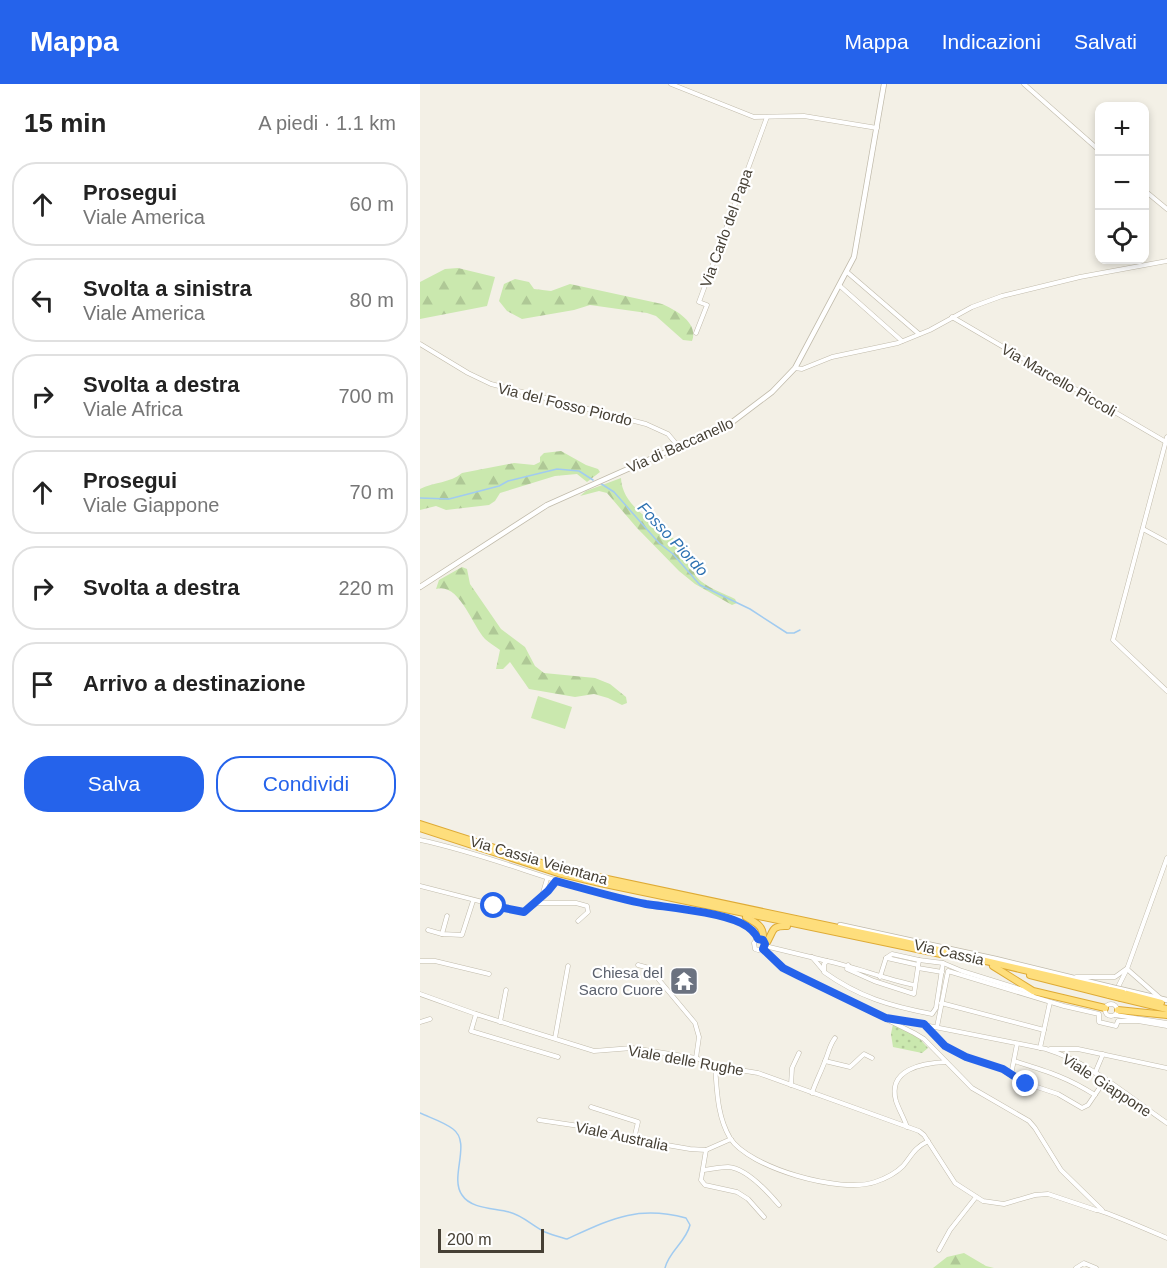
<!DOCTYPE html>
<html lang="it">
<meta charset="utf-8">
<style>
:root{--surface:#fff;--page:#f2f2f2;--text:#222;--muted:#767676;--line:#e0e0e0;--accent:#2563eb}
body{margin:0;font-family:Helvetica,sans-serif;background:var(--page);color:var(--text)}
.controls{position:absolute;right:18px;top:18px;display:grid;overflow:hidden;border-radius:12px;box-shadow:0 3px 9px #0003}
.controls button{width:54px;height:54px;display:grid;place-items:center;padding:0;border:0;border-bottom:2px solid var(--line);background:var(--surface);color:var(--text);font:30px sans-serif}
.scale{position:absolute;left:18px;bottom:15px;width:106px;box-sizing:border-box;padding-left:6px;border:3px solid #464035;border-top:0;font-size:16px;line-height:21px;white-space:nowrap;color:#464035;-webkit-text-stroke:4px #fff;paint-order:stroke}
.stop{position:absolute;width:18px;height:18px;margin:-14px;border:4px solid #2563eb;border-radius:50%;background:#fff}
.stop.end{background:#2563eb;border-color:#fff;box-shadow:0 2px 6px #0008}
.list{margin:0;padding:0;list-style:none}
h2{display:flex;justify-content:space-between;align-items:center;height:78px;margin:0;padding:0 24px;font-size:26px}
h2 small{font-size:20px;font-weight:400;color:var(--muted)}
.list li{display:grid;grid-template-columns:39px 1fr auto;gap:18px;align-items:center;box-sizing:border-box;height:84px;margin:0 12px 12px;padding:0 12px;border:2px solid var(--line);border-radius:24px}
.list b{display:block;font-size:22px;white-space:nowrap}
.list p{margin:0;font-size:20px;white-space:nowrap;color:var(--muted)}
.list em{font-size:20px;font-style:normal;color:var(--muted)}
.actions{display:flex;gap:12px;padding:18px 24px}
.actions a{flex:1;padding:14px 0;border:2px solid var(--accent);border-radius:24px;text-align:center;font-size:21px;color:var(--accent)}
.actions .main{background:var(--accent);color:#fff}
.icon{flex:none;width:33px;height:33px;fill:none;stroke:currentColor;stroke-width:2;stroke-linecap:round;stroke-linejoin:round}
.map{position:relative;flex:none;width:747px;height:1184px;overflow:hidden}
header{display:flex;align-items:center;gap:36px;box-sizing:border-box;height:84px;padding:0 30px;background:var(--accent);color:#fff}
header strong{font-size:28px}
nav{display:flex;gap:33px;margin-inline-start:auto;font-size:21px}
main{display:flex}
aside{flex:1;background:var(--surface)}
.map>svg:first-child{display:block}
</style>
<header>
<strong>Mappa</strong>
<nav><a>Mappa</a><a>Indicazioni</a><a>Salvati</a></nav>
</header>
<main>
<aside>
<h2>15 min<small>A piedi · 1.1 km</small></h2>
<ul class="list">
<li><svg class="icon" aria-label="ahead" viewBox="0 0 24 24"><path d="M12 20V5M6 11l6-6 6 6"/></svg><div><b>Prosegui</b><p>Viale America</p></div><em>60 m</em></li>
<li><svg class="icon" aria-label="left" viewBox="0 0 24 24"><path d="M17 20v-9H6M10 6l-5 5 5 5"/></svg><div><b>Svolta a sinistra</b><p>Viale America</p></div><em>80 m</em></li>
<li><svg class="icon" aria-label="right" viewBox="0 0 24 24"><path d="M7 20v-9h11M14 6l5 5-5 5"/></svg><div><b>Svolta a destra</b><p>Viale Africa</p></div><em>700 m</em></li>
<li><svg class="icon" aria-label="ahead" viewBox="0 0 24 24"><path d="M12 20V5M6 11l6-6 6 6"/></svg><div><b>Prosegui</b><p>Viale Giappone</p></div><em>70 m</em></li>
<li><svg class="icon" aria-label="right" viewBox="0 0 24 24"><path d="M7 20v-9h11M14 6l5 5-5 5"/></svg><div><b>Svolta a destra</b></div><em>220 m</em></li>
<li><svg class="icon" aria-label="arrive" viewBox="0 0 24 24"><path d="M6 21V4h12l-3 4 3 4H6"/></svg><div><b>Arrivo a destinazione</b></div></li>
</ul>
<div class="actions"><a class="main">Salva</a><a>Condividi</a></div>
</aside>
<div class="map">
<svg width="747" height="1184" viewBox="0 0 747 1184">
<defs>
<pattern id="forest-firs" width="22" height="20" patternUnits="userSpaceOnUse" patternTransform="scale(1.5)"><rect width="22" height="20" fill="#cae8ae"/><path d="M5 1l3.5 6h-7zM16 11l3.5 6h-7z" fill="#afc896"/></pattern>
<pattern id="park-dots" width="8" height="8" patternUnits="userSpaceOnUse" patternTransform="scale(1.5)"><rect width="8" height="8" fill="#cae8ae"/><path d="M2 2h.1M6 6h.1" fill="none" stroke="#afc896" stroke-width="1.8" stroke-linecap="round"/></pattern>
</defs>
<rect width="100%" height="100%" fill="#f3f0e6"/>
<!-- forest -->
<g fill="url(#forest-firs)">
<path d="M38,184L75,193L67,222L0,235V198L25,185Z"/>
<path d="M95,195L109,198L114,205L131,207L150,200L242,220C256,226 279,239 272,257L263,256L236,232L227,229L170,221L154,226L102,235L87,227L79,217L84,200Z"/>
<path d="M141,367L166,381L178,385L180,388L167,398L157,390L135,392L80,409L75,417L69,421L26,426L16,422L0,426V405C13,398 31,399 42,389L94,379L114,381L120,378V373L124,369Z"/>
<path d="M201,394C202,429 252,445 268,470C274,480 270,489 282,498C291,505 305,510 315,515L317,519L312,521L275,500L259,487L217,444L187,409L179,407L160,412L166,407Z"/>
<path d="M42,483L47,485L50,500L81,545L105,563L115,582L124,589L175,594L190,600L206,613L207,619L202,621L188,614L174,610L155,613L109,605L90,578L83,585H76L80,566C75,562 69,559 65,555C52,541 39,498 16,505L19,496Z"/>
<path d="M544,1169L566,1182L574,1184H513L527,1173Z"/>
</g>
<!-- park -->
<path fill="url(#park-dots)" d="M473,940L499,954L508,964L502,969L473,963L471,950Z"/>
<!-- garden -->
<path fill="#cae8ae" d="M118,612L152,623L145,645L111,634Z"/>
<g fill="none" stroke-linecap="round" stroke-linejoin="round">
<!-- stream -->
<g stroke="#a1cbf0" stroke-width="1.5">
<path d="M180,399L194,408L239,459L253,470L280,501L330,525L367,549H374L380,546"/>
<path d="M0,414L29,415L79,402L88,397L137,385L159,387L173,396"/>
<path d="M0,1029C11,1034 24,1038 33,1045C52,1059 29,1093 42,1111C51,1125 74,1124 89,1128C102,1131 113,1142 125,1148C132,1151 140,1153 147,1155C191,1135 217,1121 266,1134L270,1141C266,1158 249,1167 245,1184"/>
</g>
<!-- minor casing -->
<g stroke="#c1bbab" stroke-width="5">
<g id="minor">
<path d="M251,0L334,33L384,32L457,44"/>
<path d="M604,0L680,67"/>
<path d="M724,106L747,125"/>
<path d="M427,188L499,250"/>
<path d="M420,202L482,257"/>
<path d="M532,233L746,358"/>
<path d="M276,249L287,221L279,218L347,33"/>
<path d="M0,260L48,289L71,300L226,340L248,350L258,362"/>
<path d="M375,284L382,285L412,273L478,259L510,246L552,223L582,212L660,193L747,177"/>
<path d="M747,353L693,556L747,607"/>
<path d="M723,445L747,458"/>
<path d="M0,756C77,772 150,807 228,820C253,824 328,829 337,855L343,856L345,862"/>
<path d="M0,802L102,828C115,824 127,809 136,797"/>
<path d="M122,812L127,795"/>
<path d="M116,819H156L167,822L168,828L158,837"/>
<path d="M8,846L22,850L42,851L53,817"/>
<path d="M22,850L27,832"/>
<path d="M337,855L334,859L335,865L338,866L343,865L363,884L494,949L504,955L552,1004L609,1037L615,1044L641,1086L682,1126"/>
<path d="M345,862L407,877"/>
<path d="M392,873L403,886"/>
<path d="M466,874L472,870L499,876"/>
<path d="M467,874L498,881"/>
<path d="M0,877H15L69,890"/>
<path d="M523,879L542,887L613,909"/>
<path d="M218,881L229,884L275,939L279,953L276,974"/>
<path d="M428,881L427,885L454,897L494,910L499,876L523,879L516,924L512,930C470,922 439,913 404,888V880L407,877C436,883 464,895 494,901"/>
<path d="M498,884L522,888"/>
<path d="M707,885L740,914"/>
<path d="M460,893L466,874"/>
<path d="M656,893H695L706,885"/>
<path d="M697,905L707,885L747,774"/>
<path d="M0,910L56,930L174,967L212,964L276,974L295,982L338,989L499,1047L504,1051L535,1099L563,1117L584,1120L615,1111L628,1110L676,1126C683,1126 735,1149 747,1154"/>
<path d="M521,919L624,946"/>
<circle cx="691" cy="926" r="6"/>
<path d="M56,930L51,947L138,973"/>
<path d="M695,931L747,939"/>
<path d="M469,934L626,965C671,979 709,1013 747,1039"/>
<path d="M0,938L10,935"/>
<path d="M80,938L86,906"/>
<path d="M505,941L525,962L535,968L579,984L602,998L638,1010L662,1024L668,1021L685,996"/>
<path d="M517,943L528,887L644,922L679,930V938L696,942L698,937H718L747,942"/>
<path d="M135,954L148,882"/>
<path d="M620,964L630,918"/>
<path d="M630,965H658L747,984"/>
<path d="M405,977L430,983L444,970L452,974"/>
<path d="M594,977C626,987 647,993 675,1011"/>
<path d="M295,982C297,1006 297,1032 310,1054C329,1084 421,1110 455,1098C464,1095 476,1089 483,1082C493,1070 493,1065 508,1057"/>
<path d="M675,989L683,970"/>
<path d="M591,991L597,960"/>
<path d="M371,1001L372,984L379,969"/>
<path d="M392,1009C396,997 401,988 405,977C409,968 409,962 415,954"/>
<path d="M171,1023L218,1038L214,1055"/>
<path d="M119,1036L166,1043L229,1058L270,1065L286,1066L311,1055"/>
<path d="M487,1043C484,1034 479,1026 476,1017C467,985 503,979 526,978"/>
<path d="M286,1066L281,1096L285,1101L317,1108L328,1115L344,1133"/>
<path d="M284,1086C292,1085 300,1083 308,1083C326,1084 348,1108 359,1121"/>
<path d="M519,1166L530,1146L556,1113"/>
<path d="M656,1184L664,1179L676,1184"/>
</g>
</g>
<!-- tertiary casing -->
<g stroke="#c1bbab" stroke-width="6">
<g id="tertiary">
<path d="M0,503L127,421L311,339L352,308L375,284L434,173L464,0"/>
<path d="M420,841L576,875L691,903"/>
<path d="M704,906L747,916"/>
</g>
</g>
<!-- trunk casing -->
<g stroke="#deaa35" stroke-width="8">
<g id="trunk">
<path d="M0,740L140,785L480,857L690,906"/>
<path d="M0,744L138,789L180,799L521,870"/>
<path d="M326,833C334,838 343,841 343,852L341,855"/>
<path d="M345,861C354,850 349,841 367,842"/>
<path d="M573,882L613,907L685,924"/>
<path d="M610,891L689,911"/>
<path d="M703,909L741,919"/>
<path d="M701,914L747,925"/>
<path d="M698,926L747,931"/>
</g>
</g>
<!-- minor -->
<use href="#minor" stroke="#fff" stroke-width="4"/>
<!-- tertiary -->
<use href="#tertiary" stroke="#fff" stroke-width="4.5"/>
<!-- trunk -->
<use href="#trunk" stroke="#fede7c" stroke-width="6"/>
<!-- tertiary-bridge casing -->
<g stroke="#c1bbab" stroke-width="6" stroke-linecap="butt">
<path id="tertiary-bridge" d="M691,903L704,906"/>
</g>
<!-- trunk-bridge casing -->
<g stroke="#deaa35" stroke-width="8" stroke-linecap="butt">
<g id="trunk-bridge">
<path d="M690,906L703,909"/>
<path d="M689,911L701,914"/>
</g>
</g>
<!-- tertiary-bridge -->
<use href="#tertiary-bridge" stroke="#fff" stroke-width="4.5"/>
<!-- trunk-bridge -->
<use href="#trunk-bridge" stroke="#fede7c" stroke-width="6"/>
</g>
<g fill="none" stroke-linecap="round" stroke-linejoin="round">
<!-- route -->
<path stroke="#2563eb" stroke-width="8" d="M74,822L104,828L128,807L136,797C166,805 195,814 226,820C253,824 298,828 321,839C329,843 335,848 338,855L343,856L345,860L343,865L363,884L379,892L466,934L504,940L525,962L546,973L583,985L606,1000"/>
</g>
<!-- icons -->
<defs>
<g id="temple-square" transform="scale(1.5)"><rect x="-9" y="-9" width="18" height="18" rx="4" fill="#6b7280" stroke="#fff"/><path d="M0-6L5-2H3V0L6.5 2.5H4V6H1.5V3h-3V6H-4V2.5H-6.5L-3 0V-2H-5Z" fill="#fff"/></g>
</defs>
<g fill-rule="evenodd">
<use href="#temple-square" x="264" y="897"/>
</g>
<g text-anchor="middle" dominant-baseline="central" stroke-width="4.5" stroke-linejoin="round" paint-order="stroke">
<!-- street labels -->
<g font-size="15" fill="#464035" stroke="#fff">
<text transform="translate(306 144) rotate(-70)">Via Carlo del Papa</text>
<text transform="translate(639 296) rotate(30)">Via Marcello Piccoli</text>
<text transform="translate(145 320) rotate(14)">Via del Fosso Piordo</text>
<text transform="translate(260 361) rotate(-24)">Via di Baccanello</text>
<text transform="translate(119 776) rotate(16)">Via Cassia Veientana</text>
<text transform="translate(529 868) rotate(13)">Via Cassia</text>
<text transform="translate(266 976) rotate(10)">Viale delle Rughe</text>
<text transform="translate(687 1001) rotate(33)">Viale Giappone</text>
<text transform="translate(202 1052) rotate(12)">Viale Australia</text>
</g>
<!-- worship labels -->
<g font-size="15" fill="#5b616d" stroke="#fff" text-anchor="end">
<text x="243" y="888">Chiesa del<tspan x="243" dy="17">Sacro Cuore</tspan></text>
</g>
<!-- water labels -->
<g font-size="16" font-style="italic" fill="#2e72b2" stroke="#fff">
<text transform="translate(253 455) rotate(47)">Fosso Piordo</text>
</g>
</g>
</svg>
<div class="controls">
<button>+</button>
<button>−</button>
<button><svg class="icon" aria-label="locate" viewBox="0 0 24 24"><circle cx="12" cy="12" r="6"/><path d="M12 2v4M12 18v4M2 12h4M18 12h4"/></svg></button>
</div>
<div class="scale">200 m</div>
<div class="stop" style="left:74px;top:822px"></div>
<div class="stop end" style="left:606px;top:1000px"></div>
</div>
</main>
